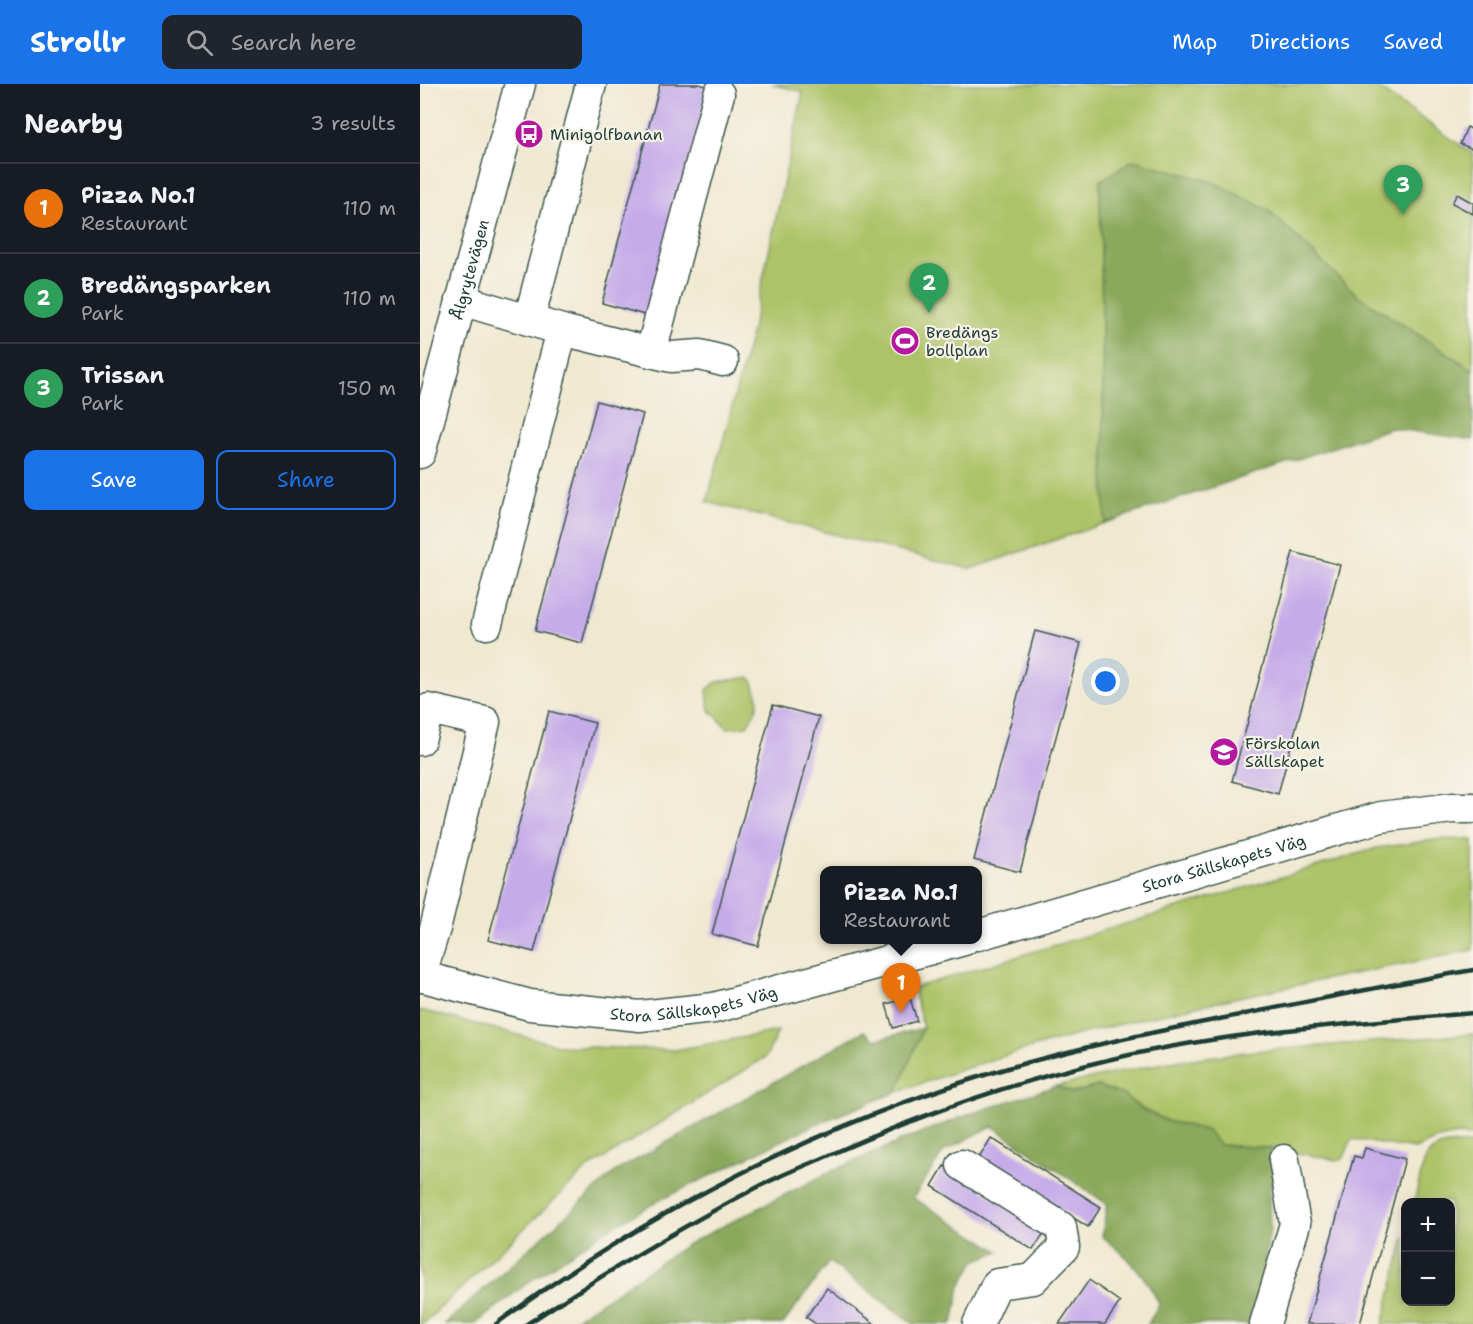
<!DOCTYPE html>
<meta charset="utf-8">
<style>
:root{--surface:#171b24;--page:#20242c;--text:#f1f3f6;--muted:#9ea1a6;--line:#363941;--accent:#1a73e8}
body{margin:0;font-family:"Shantell Sans",sans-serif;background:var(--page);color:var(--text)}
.controls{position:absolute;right:18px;bottom:18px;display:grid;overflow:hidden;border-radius:12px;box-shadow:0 3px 15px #0003}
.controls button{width:54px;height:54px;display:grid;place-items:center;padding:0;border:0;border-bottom:2px solid var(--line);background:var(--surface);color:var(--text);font:30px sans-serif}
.you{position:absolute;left:686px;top:598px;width:21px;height:21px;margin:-15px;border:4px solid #fff;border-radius:50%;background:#1a73e8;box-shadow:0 0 0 9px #1a73e833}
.badge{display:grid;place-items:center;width:39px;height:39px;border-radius:50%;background:var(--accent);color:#fff;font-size:20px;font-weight:700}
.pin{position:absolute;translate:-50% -50px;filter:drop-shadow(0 2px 3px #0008)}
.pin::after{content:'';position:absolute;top:32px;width:21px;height:18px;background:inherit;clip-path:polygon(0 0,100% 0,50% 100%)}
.popup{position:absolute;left:400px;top:782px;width:162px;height:78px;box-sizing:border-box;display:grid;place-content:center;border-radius:12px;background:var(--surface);filter:drop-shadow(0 2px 4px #0005);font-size:20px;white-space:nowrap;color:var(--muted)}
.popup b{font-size:22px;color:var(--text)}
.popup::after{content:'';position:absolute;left:50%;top:100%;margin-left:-12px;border:12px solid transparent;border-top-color:var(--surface)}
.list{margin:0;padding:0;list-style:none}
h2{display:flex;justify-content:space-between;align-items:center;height:78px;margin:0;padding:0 24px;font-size:26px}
h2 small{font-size:20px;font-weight:400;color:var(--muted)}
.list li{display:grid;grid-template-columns:39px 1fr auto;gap:18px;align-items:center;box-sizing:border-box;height:90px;padding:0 24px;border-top:2px solid var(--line)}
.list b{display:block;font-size:22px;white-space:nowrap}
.list p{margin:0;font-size:20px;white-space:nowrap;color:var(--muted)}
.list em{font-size:20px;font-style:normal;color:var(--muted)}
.actions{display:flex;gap:12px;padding:18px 24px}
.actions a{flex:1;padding:14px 0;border:2px solid var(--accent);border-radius:12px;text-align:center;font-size:21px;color:var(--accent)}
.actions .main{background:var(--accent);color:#fff}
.icon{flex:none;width:33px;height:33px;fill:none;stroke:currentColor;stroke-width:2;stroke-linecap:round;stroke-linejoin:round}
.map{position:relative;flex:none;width:1053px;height:1240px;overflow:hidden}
header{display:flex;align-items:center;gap:36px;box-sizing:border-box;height:84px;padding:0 30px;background:var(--accent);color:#fff}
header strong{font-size:28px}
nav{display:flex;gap:33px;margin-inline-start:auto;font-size:21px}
.search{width:420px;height:54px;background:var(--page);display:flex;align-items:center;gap:15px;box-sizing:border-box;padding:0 21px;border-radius:12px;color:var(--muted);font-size:22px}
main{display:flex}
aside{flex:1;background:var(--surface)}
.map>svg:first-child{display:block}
</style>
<header>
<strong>Strollr</strong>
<div class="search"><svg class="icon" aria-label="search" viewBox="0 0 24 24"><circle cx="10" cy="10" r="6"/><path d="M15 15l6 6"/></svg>Search here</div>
<nav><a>Map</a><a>Directions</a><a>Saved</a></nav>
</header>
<main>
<aside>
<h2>Nearby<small>3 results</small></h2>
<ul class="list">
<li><span class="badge" style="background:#e8710a">1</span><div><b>Pizza No.1</b><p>Restaurant</p></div><em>110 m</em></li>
<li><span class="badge" style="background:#2e9e5b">2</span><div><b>Bredängsparken</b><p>Park</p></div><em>110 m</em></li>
<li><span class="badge" style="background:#2e9e5b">3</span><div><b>Trissan</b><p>Park</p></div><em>150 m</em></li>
</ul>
<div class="actions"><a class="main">Save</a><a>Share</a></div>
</aside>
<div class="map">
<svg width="1053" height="1240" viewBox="0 0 1053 1240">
<rect width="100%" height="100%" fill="#f7f3e8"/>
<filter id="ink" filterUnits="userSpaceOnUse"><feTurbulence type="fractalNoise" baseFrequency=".0167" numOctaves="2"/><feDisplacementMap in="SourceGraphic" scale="12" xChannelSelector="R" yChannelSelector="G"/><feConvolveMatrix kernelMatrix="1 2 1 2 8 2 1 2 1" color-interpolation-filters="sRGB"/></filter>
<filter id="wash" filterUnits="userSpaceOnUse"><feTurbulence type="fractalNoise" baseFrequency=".008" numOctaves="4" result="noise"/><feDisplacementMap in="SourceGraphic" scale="24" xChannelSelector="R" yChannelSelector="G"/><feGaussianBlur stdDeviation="1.35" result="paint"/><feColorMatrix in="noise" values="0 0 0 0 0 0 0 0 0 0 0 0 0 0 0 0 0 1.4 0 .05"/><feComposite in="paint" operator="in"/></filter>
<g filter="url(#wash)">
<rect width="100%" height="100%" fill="#f0e9d1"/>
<!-- green -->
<g fill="#adc367" stroke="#66804e" stroke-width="1.5">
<path d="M352,0H952L1053,70V286L938,212L848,126L680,98L685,439L550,485L287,418L332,246L383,8Z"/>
<path d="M330,593C342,614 340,624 326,642L307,644L289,625L287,606L296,598Z"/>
<path d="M1021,755L1053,756V866C897,898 737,925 584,972C548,983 512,996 477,1008L503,944L493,904L957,764Z"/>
<path d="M0,926L142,962L255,966L358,947L346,973L168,1084L3,1240H0Z"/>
<path d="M1053,950V1052L1037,1051L1014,1056L995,1065L932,1055L923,1075L917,1076L850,1064L800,1061L786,1046L747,1037L722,1025L703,1011L678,1002L653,1009L636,1002L748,978L834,967Z"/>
<path d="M1053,1060V1240H963L985,1152L986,1218H1030V1118H994C1006,1074 999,1058 1053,1060Z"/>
</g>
<!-- forest -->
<g fill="#8aa95c" stroke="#547348" stroke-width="1.5">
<path d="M713,76L793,98L848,126L938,212L1053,286V356L971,344L685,439L680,97Z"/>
<path d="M503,944L477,1008L394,1041L242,1115L186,1146L109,1198L55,1240H25L196,1087L444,947L455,956Z"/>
<path d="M636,1002L653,1009L678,1002L703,1011L722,1025L747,1037L786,1046L800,1061L850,1064L860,1083L849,1105L850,1146L842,1194L828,1240H728L739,1220C725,1190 708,1173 682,1152L687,1120L572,1042L524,1067L493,1114L579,1167L555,1177L540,1202L534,1235L531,1240H494L409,1178L363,1240H148L268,1160L412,1087L488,1054L553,1029Z"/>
</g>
<g id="blocks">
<!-- building -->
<g fill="#c5abe9">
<path d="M240,0H279L289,3L228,232L182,219Z"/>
<path d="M1047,43L1053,46V65L1040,60Z"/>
<path d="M1037,110L1053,119V130L1032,119Z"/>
<path d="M177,317L223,330L162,559L115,547Z"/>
<path d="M873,468L920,481L858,710L812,697Z"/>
<path d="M615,547L661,559L600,788L554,776Z"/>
<path d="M353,621L399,633L338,862L292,850Z"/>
<path d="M129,627L175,639L114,868L68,856Z"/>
<path d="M490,914L497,937L473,944L466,920Z"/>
<path d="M571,1054L681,1123L668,1143L559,1074Z"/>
<path d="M945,1064L985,1075L940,1240H887L934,1072L942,1074Z"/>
<path d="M524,1082L626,1146L613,1166L512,1102Z"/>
<path d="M669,1196L700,1218L685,1240H639Z"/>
<path d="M407,1204L455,1240H396L386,1233Z"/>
</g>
</g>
</g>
<g filter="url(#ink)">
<use href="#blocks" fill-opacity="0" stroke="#3e574c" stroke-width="1.5"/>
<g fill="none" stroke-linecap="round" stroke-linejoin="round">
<!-- minor casing -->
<g stroke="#3e574c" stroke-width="33">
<g id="minor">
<path d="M41,216L142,246L251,273L280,271L303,277"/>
<path d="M109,236L171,0"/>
<path d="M231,268L299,10"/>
<path id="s1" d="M0,369L100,0"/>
<path d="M67,540L142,246"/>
<path d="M0,656L9,625L65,638L16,841L0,893"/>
<path id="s2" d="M558,851L961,733L1033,724H1053"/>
<path id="s3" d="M0,892L110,921L220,932L294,924L544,856"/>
<path d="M542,1081L641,1143L644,1163L613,1195L577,1200L558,1240"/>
<path d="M845,1240L875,1140L864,1076"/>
</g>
</g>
<!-- minor -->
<use href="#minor" stroke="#fff" stroke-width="30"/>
<!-- rail -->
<g stroke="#1f3d34" stroke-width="4.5">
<path d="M76,1240C225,1130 391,1045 568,990C652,964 739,947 825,930C901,915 977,899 1053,886"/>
<path d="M107,1240C182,1191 259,1144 338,1103C359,1092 382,1083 403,1074C490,1035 579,1003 671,980C796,948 925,940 1053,929"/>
</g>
</g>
</g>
<!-- icons -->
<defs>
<g id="bus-disc" transform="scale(1.5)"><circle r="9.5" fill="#b5179e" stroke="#f7f3e8"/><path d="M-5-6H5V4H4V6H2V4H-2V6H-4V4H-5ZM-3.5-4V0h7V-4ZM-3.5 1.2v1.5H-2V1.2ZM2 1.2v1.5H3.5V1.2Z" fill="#fff"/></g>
<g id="stadium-disc" transform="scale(1.5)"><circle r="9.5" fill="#b5179e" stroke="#f7f3e8"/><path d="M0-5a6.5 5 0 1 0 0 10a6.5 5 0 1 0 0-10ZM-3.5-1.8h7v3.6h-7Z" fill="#fff"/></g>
<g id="school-disc" transform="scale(1.5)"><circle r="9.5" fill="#b5179e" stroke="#f7f3e8"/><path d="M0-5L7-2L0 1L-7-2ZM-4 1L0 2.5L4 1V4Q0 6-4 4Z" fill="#fff"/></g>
</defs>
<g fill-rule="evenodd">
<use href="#bus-disc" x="109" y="50"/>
<use href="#stadium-disc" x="485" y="257"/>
<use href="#school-disc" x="804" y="668"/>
</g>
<g text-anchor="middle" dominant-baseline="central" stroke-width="4.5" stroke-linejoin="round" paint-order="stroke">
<!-- poi labels -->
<g font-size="16" fill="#1f3d34" stroke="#f7f3e8" text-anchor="start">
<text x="130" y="50">Minigolfbanan</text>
<text x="506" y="248">Bredängs<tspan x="506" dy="18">bollplan</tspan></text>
<text x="825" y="659">Förskolan<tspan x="825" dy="18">Sällskapet</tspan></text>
</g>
<!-- street labels -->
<g font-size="16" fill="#1f3d34" stroke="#f7f3e8">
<text stroke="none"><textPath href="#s1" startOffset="190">Ålgrytevägen</textPath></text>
<text stroke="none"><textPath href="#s2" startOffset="256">Stora Sällskapets Väg</textPath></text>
<text stroke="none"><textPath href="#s3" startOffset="279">Stora Sällskapets Väg</textPath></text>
</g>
</g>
</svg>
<div class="controls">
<button>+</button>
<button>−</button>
</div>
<div class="you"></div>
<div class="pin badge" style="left:481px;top:929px;background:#e8710a">1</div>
<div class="popup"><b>Pizza No.1</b>Restaurant</div>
<div class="pin badge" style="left:509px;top:229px;background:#2e9e5b">2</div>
<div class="pin badge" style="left:983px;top:131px;background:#2e9e5b">3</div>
</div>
</main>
